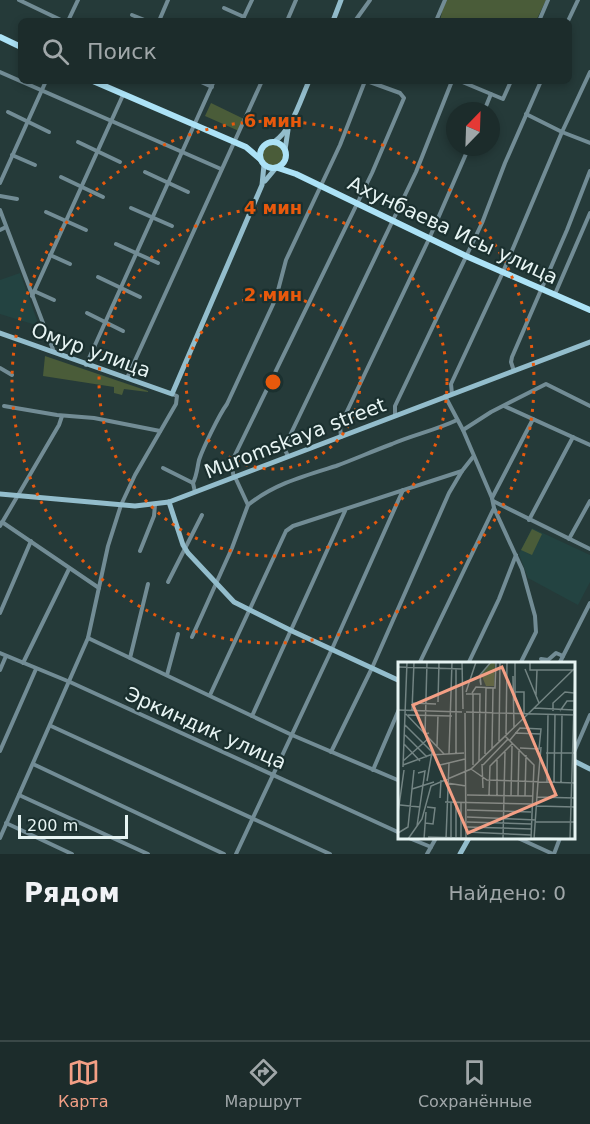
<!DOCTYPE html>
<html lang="ru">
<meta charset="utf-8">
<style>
:root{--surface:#1c2c2b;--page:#293837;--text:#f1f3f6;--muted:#a0a7a9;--line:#3a4847;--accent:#f39f85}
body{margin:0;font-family:"DejaVu Sans",sans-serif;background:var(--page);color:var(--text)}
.compass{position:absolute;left:446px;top:102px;width:54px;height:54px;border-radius:50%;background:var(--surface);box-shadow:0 3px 9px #0003;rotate:23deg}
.scale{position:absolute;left:18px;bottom:15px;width:110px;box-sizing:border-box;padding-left:6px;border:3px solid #e7f4f3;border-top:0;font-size:16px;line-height:21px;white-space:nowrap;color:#e7f4f3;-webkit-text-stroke:4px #1b302f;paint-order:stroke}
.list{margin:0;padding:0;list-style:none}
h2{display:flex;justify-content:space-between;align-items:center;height:78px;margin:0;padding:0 24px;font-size:26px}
h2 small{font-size:20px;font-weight:400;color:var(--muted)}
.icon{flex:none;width:33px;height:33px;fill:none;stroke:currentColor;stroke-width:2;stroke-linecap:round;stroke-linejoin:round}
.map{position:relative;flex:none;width:590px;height:854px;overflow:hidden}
.search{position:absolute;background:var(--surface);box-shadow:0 3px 9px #0003;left:18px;right:18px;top:18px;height:66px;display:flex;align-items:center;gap:15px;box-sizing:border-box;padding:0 21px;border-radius:9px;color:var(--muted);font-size:22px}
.sheet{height:186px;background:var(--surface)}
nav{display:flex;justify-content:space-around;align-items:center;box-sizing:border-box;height:84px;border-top:2px solid var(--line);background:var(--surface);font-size:16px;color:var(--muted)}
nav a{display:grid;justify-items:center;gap:3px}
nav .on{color:var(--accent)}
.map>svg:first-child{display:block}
</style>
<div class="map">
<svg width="590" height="854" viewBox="0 0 590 854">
<rect width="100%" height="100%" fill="#253a39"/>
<!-- built -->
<g fill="#234341">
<path d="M20,273L39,326L0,314V280Z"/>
<path d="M532,528L590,555V582L578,605L528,578L519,554Z"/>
</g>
<!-- green -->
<g fill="#4a5c39">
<path d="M447,0H546L536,21H440L443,7Z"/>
<path d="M211,103L244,119L239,131L205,116Z"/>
<circle cx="273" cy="155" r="11"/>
<path d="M45,356L148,391V392L124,389L122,395L114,393V387L43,376Z"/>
<path d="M532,529L542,534L532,555L521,550Z"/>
</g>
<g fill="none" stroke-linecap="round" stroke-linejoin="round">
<!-- street -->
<g stroke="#728c95" stroke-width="4">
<path d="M19,0L63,21"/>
<path d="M224,8L244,17"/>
<path d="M132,15L147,21"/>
<path d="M68,21L78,0"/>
<path d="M159,21L168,0"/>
<path d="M242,21L252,0"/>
<path d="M287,21L296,0"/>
<path d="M355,21L370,0"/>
<path d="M436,21L445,0"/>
<path d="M539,21L548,0"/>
<path d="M568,21L578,0"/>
<path d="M0,72L221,169"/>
<path d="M199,81L212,87"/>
<path d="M460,81L503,99L511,81"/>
<path d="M484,111L491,94"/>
<path d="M8,112L49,132"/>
<path d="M526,114L562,132L590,143"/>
<path d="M78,142L120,162"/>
<path d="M12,155L35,165"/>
<path d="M145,172L188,192"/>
<path d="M61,177L103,197"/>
<path d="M0,183L46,81"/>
<path d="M0,196L17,199"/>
<path d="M131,208L172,226"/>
<path d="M0,210L54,352"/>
<path d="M46,212L86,230"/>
<path d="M0,230L6,227"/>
<path d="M116,244L158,263"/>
<path d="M50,255L70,264"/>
<path d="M98,277L140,297"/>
<path d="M34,291L54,300"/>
<path d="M555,294L590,213"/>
<path d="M32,296L123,95"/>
<path d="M87,313L123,331"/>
<path d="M86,365L214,81"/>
<path d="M0,368L12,375"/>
<path d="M514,371L511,362L512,357L567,230L590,171"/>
<path d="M127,378L262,81"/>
<path d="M452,394L451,384L503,272L562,132L590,72"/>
<path d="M445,396L463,430L492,498L494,508L522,569L535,616L536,632L520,664"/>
<path d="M4,406L57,415L94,418L160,431"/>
<path d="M504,406L590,445"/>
<path d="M395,416V406L482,223L505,163L541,81"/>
<path d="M463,430L491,412L546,384L590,406"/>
<path d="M341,437L340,426L429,239L469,147"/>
<path d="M288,456L284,448L416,172L452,81"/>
<path d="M163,468L193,483"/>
<path d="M234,478L232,468L234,457L372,173L404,98L400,93L367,81"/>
<path d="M195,492L193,483C197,475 197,469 199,460C203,448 219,415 227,404L276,298L286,260L340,145L365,81"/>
<path d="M492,498L533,419"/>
<path d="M493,501L590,549"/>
<path d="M248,505C274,484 304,476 336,466C355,459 373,451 392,444C413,435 436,430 457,420"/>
<path d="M529,520L573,437"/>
<path d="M2,522L99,588"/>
<path d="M0,526L59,425L62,416"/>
<path d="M569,539L590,501"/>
<path d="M140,551L154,516L155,505"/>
<path d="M168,582L202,515"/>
<path d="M0,613L31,541"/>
<path d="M192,637L232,548L248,505L235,477"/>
<path d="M88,638L292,735L400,781"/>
<path d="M0,653L70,682L400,833"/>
<path d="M130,658L148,584"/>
<path d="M541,659L548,660L556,653L563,656"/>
<path d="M23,663L69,569"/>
<path d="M419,664L494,508"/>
<path d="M468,664L499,599L516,555"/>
<path d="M559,664L590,603"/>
<path d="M0,670L6,656"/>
<path d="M167,675L178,634"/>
<path d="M210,695L286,531L293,526L462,471L473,457"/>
<path d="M252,716L345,511"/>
<path d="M51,726L330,854"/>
<path d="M0,751L36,669"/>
<path d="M331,752L372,668L449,493L462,471"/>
<path d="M574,752L590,715"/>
<path d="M33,764L224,854"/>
<path d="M373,770L400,707"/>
<path d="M19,795L148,854"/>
<path d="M6,823L72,854"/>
<path d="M0,838L88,638L108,546L121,505L135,475L176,404L177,396L172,394"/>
<path d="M409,838L431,847"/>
<path d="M518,838L553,854"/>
<path d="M236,854L332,649L403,490"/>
<path d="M427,854L436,838"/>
<path d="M554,854L560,838"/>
</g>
<!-- secondary -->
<g stroke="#93bdcc" stroke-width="5">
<path d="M333,21L341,0"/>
<path d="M274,142C292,130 300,101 309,81"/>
<path d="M285,150L288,130"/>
<path d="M265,181L275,169"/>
<path d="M0,333L172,394L262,185L264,165"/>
<path d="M0,494L135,506L169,502L590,342"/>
<path d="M169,502L183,545L188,553L234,602L292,631L400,681"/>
<path d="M574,761L590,769"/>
<path d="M460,854L469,838"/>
</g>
<!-- primary -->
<g stroke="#ace2f6" stroke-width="6">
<path d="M0,37L21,47"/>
<path d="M93,81L246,147L260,159"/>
<circle cx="273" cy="155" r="13"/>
<path d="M278,168L296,174L466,256L590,310"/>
</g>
</g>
<!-- distance rings -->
<g fill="none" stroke="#e8590c" stroke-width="3" stroke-dasharray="3 6">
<circle cx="273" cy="382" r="87"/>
<circle cx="273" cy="382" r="174"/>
<circle cx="273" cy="382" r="261"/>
</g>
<g text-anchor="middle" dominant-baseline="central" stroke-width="4.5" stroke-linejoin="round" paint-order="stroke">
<!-- street labels -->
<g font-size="20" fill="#e7f4f3" stroke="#1b302f">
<text transform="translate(453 230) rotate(25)">Ахунбаева Исы улица</text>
<text transform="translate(91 350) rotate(20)">Омур улица</text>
<text transform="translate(295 438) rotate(-21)">Muromskaya street</text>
<text transform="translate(206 728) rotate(24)">Эркиндик улица</text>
</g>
</g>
<!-- overview -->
<g transform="translate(398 662)">
<rect width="177" height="177" fill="#253a39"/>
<path d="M94,0H97L96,24H88L83,12Z" fill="#4a5c39"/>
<path fill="none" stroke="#738483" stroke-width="1.5" d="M29,0L27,72L31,71M64,0L65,47M132,0V8H175M0,5L65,7M58,7V91M127,7L141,41M115,14L116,66M82,18L83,23L82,13L93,0M68,30L78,0M117,30H126V52M74,31L78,25L97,26L98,0M68,32H82L81,99M75,32V103M138,33L139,8M117,39V0M40,40L41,0M15,41L38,42M136,46L176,48M0,48L64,50M14,48L16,0M155,49V41L167,30L176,31M162,49L169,39H176M68,50L177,53M67,51L68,177M8,52L46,92M130,52L176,7M10,53L54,54M7,63L34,90L29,119M117,71L143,72M108,72L109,0M7,73L29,95M107,74L136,103L133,177M112,78L122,66L143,67L141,87L122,86M101,79L102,0M6,82L22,99M39,84L40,53M94,86L95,26M148,91H176M51,92L54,0M87,92L88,26M5,99L31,76M84,102L85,126M5,103L32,93L66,91M42,103L67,97M85,103L110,77M5,105L9,0M73,107L89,118L177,121M140,120L143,85M149,120L150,52M156,120L157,52M163,120L164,53M49,121L68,124M14,127L36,120M69,133L134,134M91,133L92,104L115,81M99,134V98M113,134L114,84M120,134L121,87M127,134L128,93M139,135L177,136M42,136L43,118M47,140L134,142M53,140V176M2,143L22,145M138,144L177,145M69,148L133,150M0,151L6,108M69,155L138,158M69,160L133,162M138,160H177M27,161L35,162L37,146L29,145M19,164L27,109L20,111M69,165L133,167M69,170L133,173M0,171L10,165L16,108M30,175L99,177M58,176V140M63,176V141M136,176L176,177M10,177L24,157L33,124L73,107L130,52M26,177L28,150M48,177L51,101M105,177L107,90M136,177L140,120M172,177L177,9"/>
<path fill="#f39f85" fill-opacity="0.15" stroke="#f39f85" stroke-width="3" d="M104,5L158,133L70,171L15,43Z"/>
<rect width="177" height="177" fill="none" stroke="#e7f4f3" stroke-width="3"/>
</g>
<circle cx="273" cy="382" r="9" fill="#e8590c" stroke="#1b302f" stroke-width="3"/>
<g font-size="18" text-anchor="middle" font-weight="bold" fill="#e8590c" stroke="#1b302f" stroke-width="4.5" stroke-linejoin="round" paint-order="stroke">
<text x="273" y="127">6 мин</text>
<text x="273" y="214">4 мин</text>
<text x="273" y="301">2 мин</text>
</g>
</svg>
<svg class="compass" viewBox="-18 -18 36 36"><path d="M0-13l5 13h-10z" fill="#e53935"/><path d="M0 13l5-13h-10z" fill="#a0a7a9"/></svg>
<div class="scale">200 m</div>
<div class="search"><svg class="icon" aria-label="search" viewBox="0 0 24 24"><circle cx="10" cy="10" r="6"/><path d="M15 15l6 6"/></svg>Поиск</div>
</div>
<section class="sheet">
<h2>Рядом<small>Найдено: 0</small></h2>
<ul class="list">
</ul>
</section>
<nav>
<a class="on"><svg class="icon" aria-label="map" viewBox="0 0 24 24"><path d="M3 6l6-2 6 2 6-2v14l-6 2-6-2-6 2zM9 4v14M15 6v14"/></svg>Карта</a>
<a><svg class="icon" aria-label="directions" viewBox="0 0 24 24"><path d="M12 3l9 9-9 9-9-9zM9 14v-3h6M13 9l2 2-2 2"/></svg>Маршрут</a>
<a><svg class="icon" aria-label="saved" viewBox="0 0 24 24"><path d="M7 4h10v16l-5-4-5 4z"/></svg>Сохранённые</a>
</nav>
